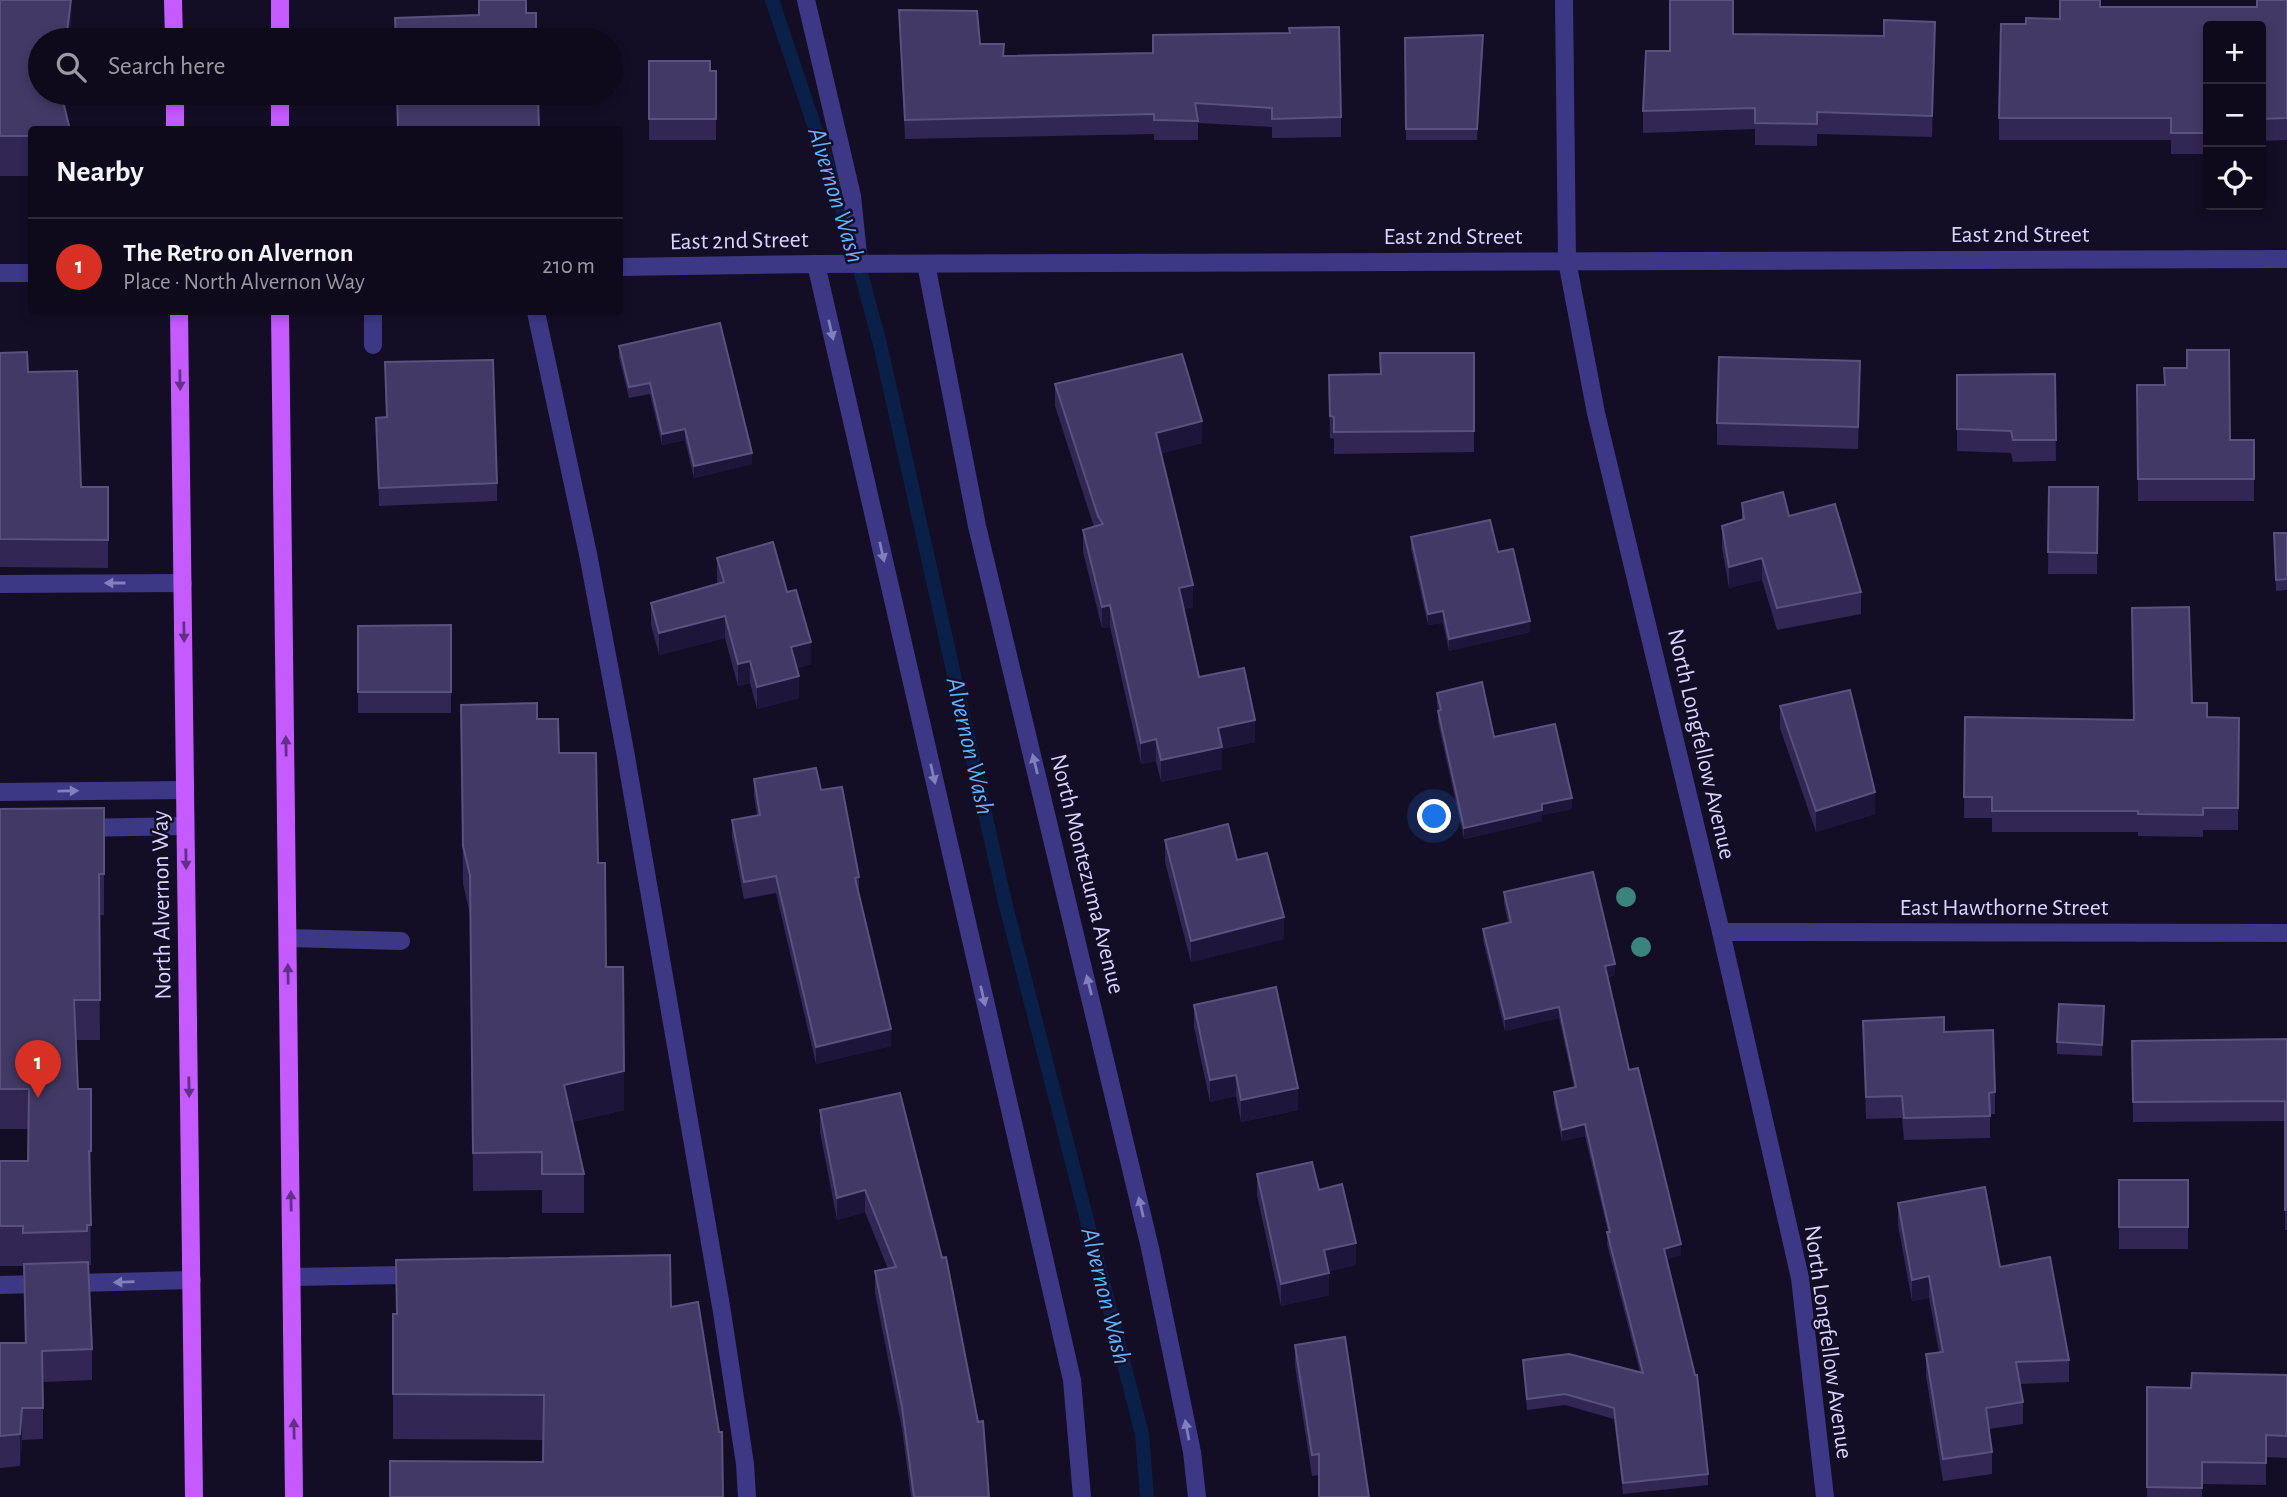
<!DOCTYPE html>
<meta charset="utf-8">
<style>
:root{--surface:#0e0a1c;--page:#171325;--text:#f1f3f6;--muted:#9b9aa3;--line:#2e2b3b;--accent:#d93025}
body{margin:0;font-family:"Alegreya Sans",sans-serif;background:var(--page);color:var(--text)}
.controls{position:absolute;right:21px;top:21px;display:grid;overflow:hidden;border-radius:7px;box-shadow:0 4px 10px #0003}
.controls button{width:63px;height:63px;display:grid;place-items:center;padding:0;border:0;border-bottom:2px solid var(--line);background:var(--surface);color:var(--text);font:35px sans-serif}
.you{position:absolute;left:1435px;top:817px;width:24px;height:24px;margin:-18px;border:5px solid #fff;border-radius:50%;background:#1a73e8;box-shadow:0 0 0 10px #1a73e833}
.badge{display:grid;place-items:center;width:46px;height:46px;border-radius:50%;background:var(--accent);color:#fff;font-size:23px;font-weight:700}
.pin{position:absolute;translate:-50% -58px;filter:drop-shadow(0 2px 4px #0008)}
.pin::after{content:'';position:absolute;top:37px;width:24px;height:21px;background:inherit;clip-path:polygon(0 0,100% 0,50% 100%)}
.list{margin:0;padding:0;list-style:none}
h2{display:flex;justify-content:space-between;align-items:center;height:91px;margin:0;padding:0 28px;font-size:30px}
h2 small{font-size:23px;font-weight:400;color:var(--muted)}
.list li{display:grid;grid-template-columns:46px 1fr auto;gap:21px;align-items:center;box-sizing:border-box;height:98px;padding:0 28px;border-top:2px solid var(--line)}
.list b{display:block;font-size:26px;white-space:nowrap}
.list p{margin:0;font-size:23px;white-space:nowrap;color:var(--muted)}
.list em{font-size:23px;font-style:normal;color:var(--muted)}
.icon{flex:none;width:38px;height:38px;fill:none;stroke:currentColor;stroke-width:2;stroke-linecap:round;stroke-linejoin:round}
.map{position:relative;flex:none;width:2287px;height:1497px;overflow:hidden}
.search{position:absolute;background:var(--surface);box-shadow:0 4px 10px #0003;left:28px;top:28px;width:595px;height:77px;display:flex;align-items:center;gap:18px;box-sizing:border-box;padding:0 24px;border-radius:38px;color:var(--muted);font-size:26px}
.panel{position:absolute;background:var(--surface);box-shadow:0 4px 10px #0003;left:28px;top:126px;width:595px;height:189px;border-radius:7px}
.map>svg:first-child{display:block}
</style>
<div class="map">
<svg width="2287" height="1497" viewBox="0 0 2287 1497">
<rect width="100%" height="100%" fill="#130e26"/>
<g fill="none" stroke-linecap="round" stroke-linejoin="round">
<!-- stream -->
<g stroke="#0a2049" stroke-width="14">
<path d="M772,0L850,232"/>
<path d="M856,255L880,344L1004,898L1142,1434L1147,1497"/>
</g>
<!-- minor -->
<g stroke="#3c3886" stroke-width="18">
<path d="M806,0L852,196L859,264"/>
<path d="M1564,0L1567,261L1596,413L1721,932L1800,1278L1825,1497"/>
<path d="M816,264L1072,1380L1082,1497"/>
<path d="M926,264L977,526L1150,1248L1192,1452L1197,1497"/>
<path d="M620,267L816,264L2287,259"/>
<path d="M0,273H32"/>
<path d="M373,312V345"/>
<path d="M536,312L588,554L625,751L722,1312L745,1464L747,1497"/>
<path d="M0,584L183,583"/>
<path d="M0,792L185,790"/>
<path d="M80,828L185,826"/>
<path d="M1721,932L2287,933"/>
<path d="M288,938L401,941"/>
<path d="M292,1277L404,1275"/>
<path d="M0,1285L192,1280"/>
</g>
<!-- major -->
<g stroke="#c55aff" stroke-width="18">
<path d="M173,0L174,40"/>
<path d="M280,0V40"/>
<path d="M175,93V130"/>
<path d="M280,93V130"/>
<path d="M179,312L194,1497"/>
<path d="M280,312L294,1497"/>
</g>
</g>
<!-- trees -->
<g fill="#3a847d">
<circle cx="1626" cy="897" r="10"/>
<circle cx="1641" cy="947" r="10"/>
</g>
<!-- wall -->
<g fill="#312654">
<path d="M0,0L32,130V176H0Z"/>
<path d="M2287,0V140L2261,141V26H2208V154H2171V140H1999V118L2026,24L2060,19L2100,7H2257Z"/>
<path d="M899,10L980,44L1004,56L1341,117V137L1272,138V127L1198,123V140H1154V134L905,139Z"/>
<path d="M1733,34L1935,44L1932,137L1817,134V146L1755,145V129L1643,133V111L1670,51Z"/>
<path d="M1405,38L1483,47L1477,140H1406Z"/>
<path d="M649,61L716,71V140H649Z"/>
<path d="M619,346L752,464L694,478L685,440L662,445L650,394L629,398L619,357Z"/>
<path d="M0,353L28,372L81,487H108V568L0,567Z"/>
<path d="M1380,353H1474V452L1334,454V439L1330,438L1329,375L1380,374Z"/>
<path d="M385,362L497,483V501L379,506L376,418L386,417Z"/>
<path d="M2164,368L2230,440H2254V501H2138L2137,385H2164Z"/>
<path d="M2055,374L2056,461L2013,462L2011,453L1957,451V375Z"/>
<path d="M1860,383L1858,449L1717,445V423Z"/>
<path d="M1055,384L1202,443L1161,453L1193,607L1184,609L1199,677L1255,742L1222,749V769L1161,782L1156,761L1141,764L1110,627L1102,628L1083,552V530L1094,527L1055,406Z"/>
<path d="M2049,487H2098L2097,574H2048Z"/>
<path d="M1742,503L1789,516L1861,592V614L1777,630L1762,580L1729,588L1722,548V526L1742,519Z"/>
<path d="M2287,533V590L2276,591L2274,544Z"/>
<path d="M1411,537L1498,552L1530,632L1449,651L1443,623L1428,625L1411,549Z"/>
<path d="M717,558L787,592L811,664L797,668L799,698L757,709L750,683L738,686L725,638L659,655L651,625V603L718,584L717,580Z"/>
<path d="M451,625V713H358V626Z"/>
<path d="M1437,693L1494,737L1572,809L1542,815V821L1464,839L1438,722V711L1437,704Z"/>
<path d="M2192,703L2207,717L2239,718L2238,830H2203V837L2138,836V832H1992V818H1964L1965,717L2133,720Z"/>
<path d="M461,705L537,719L559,753L598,863L606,967L624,1110L572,1122L584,1174V1213H542V1190L473,1191L470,914L463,884Z"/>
<path d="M1780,706L1875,814L1816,832L1780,728Z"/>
<path d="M754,779L821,790L859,877V894L891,1046L816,1064L776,893L744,899L732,837V820L757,815L754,796Z"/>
<path d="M104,808V915H99L100,1040H76L78,1089H91V1191H90L91,1265H88L92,1349V1380L43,1382V1439L22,1440L20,1466L0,1468V1343H25L23,1266H0V1161H28L29,1129H0V809Z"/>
<path d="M1165,840L1237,860L1284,939L1191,962L1165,862Z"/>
<path d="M1504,892L1615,975L1608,977L1629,1070L1681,1255L1667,1259L1708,1474V1485L1623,1494L1614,1419L1565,1405L1527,1410L1523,1360L1640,1372L1607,1244L1608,1232L1585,1136L1562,1141L1554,1103V1092L1574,1087L1559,1018L1505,1031L1483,940V929L1508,922L1504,903Z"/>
<path d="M1194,1005L1298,1110L1241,1122L1236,1096L1210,1102L1194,1027Z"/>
<path d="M2104,1017L2102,1056L2057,1054V1042Z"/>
<path d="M1863,1021L1944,1032L1995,1092V1114H1990V1138L1904,1140L1902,1118L1866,1119Z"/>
<path d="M2287,1039V1230H2285V1121L2133,1122L2132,1041Z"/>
<path d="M900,1093L989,1497H911L902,1429L875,1293V1271L888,1269L865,1212L837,1220L820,1132V1110Z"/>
<path d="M1257,1174L1319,1190L1356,1265L1329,1271V1295L1281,1306L1257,1195Z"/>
<rect x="2119" y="1180" width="69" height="69"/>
<path d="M1898,1203L2000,1267L2069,1360V1382L2020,1384L2023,1402V1424L1989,1429L1992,1452V1474L1943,1481L1926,1376V1354L1939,1352L1929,1298L1912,1301L1898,1225Z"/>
<path d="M670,1255L543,1462V1440L393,1439V1314H396V1260Z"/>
<path d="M1295,1345L1369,1497L1319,1475L1312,1476L1295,1366Z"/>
<path d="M2287,1375V1458L2266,1457V1485L2202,1484V1497H2147V1387L2191,1388Z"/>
</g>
<!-- shaded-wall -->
<g fill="#1d153a">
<path d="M72,0L71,40H66Z"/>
<path d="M1935,22V44L1932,137V116Z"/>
<path d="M1483,35V47L1477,140V129Z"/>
<path d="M1202,421V443L1156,455V433Z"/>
<path d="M685,429V440L662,445V434Z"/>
<path d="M752,453V464L694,478V466Z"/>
<path d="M1762,558V580L1729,588V567Z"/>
<path d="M1193,585V607L1179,610V588Z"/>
<path d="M1110,605V627L1102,628V607Z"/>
<path d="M1443,611V623L1428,625V614Z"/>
<path d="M725,616V638L659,655V633Z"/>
<path d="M1530,621V632L1449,651V639Z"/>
<path d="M811,642V664L791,669V647Z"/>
<path d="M750,661V683L738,686V664Z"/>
<path d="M799,676V698L757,709V687Z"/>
<path d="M1255,720V742L1222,749V769L1161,782V760L1218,728Z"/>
<path d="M1156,739V761L1141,764V743Z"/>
<path d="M1875,792V814L1816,832V811Z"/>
<path d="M1572,798V809L1542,815V821L1464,839V828L1542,804Z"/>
<path d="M1284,917V939L1191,962V941Z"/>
<path d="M1615,964V975L1605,977V966Z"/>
<path d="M1559,1007V1018L1505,1031V1019Z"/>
<path d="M891,1029V1046L816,1064V1047Z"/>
<path d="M624,1071V1110L564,1124V1085Z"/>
<path d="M1236,1075V1096L1210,1102V1080Z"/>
<path d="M1298,1088V1110L1241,1122V1100Z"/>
<path d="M1585,1124V1136L1562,1141V1130Z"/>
<path d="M865,1190V1212L837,1220V1198Z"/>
<path d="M1356,1243V1265L1324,1272V1250Z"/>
<path d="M1681,1244V1255L1664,1260V1249Z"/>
<path d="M1329,1273V1295L1281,1306V1284Z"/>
<path d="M1929,1276V1298L1912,1301V1280Z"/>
<path d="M22,1408V1440L20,1466V1434Z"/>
</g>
<!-- building -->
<g fill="#433966" stroke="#5a517e" stroke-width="2">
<path d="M0,0H71L66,40H40V93H61L70,130H32V136H0Z"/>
<path d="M479,0H526V13H536V40H396L395,18L479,15Z"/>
<path d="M1670,0H1733V34L1884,36V20L1935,22L1932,116L1817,112V124L1755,123V108L1643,111L1646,51H1670Z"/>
<path d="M2060,0H2100V7H2257V0H2287V118L2261,119V26H2208V133H2171V118H1999L2001,24H2026V18L2060,19Z"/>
<path d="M899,10L977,11L980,44H1004L1003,56L1153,53V35L1290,33L1289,28L1339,27L1341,117L1272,119V108L1195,103L1198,121L1154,120V114L905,120Z"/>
<path d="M1483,35L1477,129H1406L1405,38Z"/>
<path d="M649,61H710V71H716V119H649Z"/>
<path d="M397,93H538L539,130H398Z"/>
<path d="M720,323L752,453L694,466L685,429L662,434L650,383L629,387L619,346Z"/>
<path d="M2187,350H2229L2230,440H2254V479H2138L2137,385H2165L2164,368H2187Z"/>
<path d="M27,352L28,372L77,371L81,487H108V540L0,539V353Z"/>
<path d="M1380,353H1474V431L1334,432V417L1330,416L1329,375L1381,374Z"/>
<path d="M1182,354L1202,421L1156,433L1193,585L1179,588L1199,677L1244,668L1255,720L1218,728L1222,747L1161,760L1156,739L1141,743L1110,605L1102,607L1083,530L1103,524L1098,516L1055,384Z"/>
<path d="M1719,357L1860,361L1858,427L1717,423Z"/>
<path d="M493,360L497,483L379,488L376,418L387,417L385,362Z"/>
<path d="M2055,374L2056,440H2013L2011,431L1957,429V375Z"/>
<path d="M2049,487H2098L2097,553L2048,552Z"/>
<path d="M1783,492L1789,516L1835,504L1861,592L1777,608L1762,558L1729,567L1722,526L1744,519L1742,503Z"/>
<path d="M1490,520L1498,552L1513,549L1530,621L1449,639L1443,611L1428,614L1411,537Z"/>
<path d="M2274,533H2287V579L2276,580Z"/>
<path d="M773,542L787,592L796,590L811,642L791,647L799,676L757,687L750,661L738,664L725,616L659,633L651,603L724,582L717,558Z"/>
<path d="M2189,607L2192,703H2207V717L2239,718L2238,808H2203V815L2138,814V811H1992V797H1964L1965,717L2134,720L2132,608Z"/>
<path d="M451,625V692H358V626Z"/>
<path d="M1482,682L1494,737L1555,724L1572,798L1542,804V810L1464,828L1438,711L1441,710L1437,693Z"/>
<path d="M1850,690L1875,792L1816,811L1780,706Z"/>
<path d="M537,703V719H558L559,753H596L598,863H605L606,967H623L624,1071L564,1085L584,1174H542V1152L473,1153L470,875L463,846L461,705Z"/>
<path d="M816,768L821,790L842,787L859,877L855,878L891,1029L816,1047L776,876L744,882L732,820L760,815L754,779Z"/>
<path d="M104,808V874H99L100,1000H74L78,1089H91V1151H89L91,1225H87V1231L23,1233V1226H0V1161H28L29,1089H0V809Z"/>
<path d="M1228,824L1237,860L1267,853L1284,917L1191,941L1165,840Z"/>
<path d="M1593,872L1615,964L1605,966L1629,1070L1638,1068L1681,1244L1664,1249L1695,1375H1697L1708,1474L1623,1483L1614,1408L1565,1394L1527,1399L1523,1360L1569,1354L1643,1373L1607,1232H1610L1585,1124L1562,1130L1554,1092L1576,1087L1559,1007L1505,1019L1483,929L1511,922L1504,892Z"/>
<path d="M1276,987L1298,1088L1241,1100L1236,1075L1210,1080L1194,1005Z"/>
<path d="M2059,1004L2104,1006L2102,1045L2057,1042Z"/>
<path d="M1944,1017V1032L1993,1030L1995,1092L1989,1093L1990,1116L1904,1118L1902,1096L1866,1097L1863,1021Z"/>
<path d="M2287,1039V1210H2285V1101L2133,1102L2132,1041Z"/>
<path d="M900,1093L942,1258L946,1257L978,1422L983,1421L989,1497H914L902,1407L875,1271L896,1267L865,1190L837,1198L820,1110Z"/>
<path d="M1312,1162L1319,1190L1342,1184L1356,1243L1324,1250L1329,1273L1281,1284L1257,1174Z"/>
<rect x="2119" y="1180" width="69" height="47"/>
<path d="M1985,1187L2000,1267L2050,1257L2069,1360L2016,1362L2023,1402L1986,1408L1992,1452L1943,1459L1926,1354L1943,1352L1929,1276L1912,1280L1898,1203Z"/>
<path d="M670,1255L671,1307L698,1302L719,1432H722L723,1497H390V1461L543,1462L544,1395L393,1394V1314H397L396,1260Z"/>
<path d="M88,1262L92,1349L42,1351L43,1408H22L20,1434L0,1436V1343H26L24,1264Z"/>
<path d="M1345,1337L1369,1497H1319V1454L1312,1455L1295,1345Z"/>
<path d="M2192,1373L2287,1375V1436L2266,1435V1463L2202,1462V1488L2147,1487V1387L2191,1388Z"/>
</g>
<!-- one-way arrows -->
<defs><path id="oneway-solid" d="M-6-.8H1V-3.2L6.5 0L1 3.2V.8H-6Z" transform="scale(1.75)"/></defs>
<g fill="#837ebc">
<use href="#oneway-solid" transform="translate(831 330) rotate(77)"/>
<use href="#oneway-solid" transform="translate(882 552) rotate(77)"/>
<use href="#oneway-solid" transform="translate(115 583) rotate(180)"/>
<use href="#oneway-solid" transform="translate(1035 764) rotate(-104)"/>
<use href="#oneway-solid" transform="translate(933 774) rotate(77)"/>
<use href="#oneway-solid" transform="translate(68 791) rotate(-1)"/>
<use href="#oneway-solid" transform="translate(1089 985) rotate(-104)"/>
<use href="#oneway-solid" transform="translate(983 996) rotate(77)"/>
<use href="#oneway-solid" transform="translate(1141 1207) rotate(-103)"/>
<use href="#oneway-solid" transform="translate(124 1282) rotate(178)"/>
<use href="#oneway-solid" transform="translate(1187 1430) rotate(-101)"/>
</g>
<g fill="#633088">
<use href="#oneway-solid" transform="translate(180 380) rotate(89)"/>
<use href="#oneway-solid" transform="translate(184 632) rotate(89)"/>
<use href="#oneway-solid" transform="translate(286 746) rotate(-91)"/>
<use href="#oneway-solid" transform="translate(186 859) rotate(89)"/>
<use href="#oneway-solid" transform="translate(288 974) rotate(-91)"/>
<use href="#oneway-solid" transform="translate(189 1087) rotate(89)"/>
<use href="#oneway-solid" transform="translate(291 1201) rotate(-91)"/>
<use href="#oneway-solid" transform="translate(294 1429) rotate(-91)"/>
</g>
<g text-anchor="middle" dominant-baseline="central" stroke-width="5" stroke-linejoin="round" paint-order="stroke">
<!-- street labels -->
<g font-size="24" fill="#d9d3ff" stroke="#130e26">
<text x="2020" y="235">East 2nd Street</text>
<text x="1453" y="237">East 2nd Street</text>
<text transform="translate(739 241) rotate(-1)">East 2nd Street</text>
<text transform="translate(1701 744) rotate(77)">North Longfellow Avenue</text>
<text transform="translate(1087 874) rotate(76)">North Montezuma Avenue</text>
<text transform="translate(162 905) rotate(-91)">North Alvernon Way</text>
<text x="2004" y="908">East Hawthorne Street</text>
<text transform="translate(1828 1342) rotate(82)">North Longfellow Avenue</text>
</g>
<!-- water labels -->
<g font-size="26" font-style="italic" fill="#61b3ff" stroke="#130e26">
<text transform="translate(836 195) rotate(73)">Alvernon Wash</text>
<text transform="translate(970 746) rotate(77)">Alvernon Wash</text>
<text transform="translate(1106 1296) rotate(76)">Alvernon Wash</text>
</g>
</g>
</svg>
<div class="controls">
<button>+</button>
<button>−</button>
<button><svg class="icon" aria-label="locate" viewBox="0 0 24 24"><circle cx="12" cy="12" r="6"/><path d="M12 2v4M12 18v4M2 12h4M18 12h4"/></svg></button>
</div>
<div class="you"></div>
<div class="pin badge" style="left:38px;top:1098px">1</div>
<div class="search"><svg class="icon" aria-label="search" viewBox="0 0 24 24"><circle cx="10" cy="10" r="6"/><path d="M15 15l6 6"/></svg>Search here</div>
<section class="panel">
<h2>Nearby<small></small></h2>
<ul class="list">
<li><span class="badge">1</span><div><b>The Retro on Alvernon</b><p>Place · North Alvernon Way</p></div><em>210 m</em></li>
</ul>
</section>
</div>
